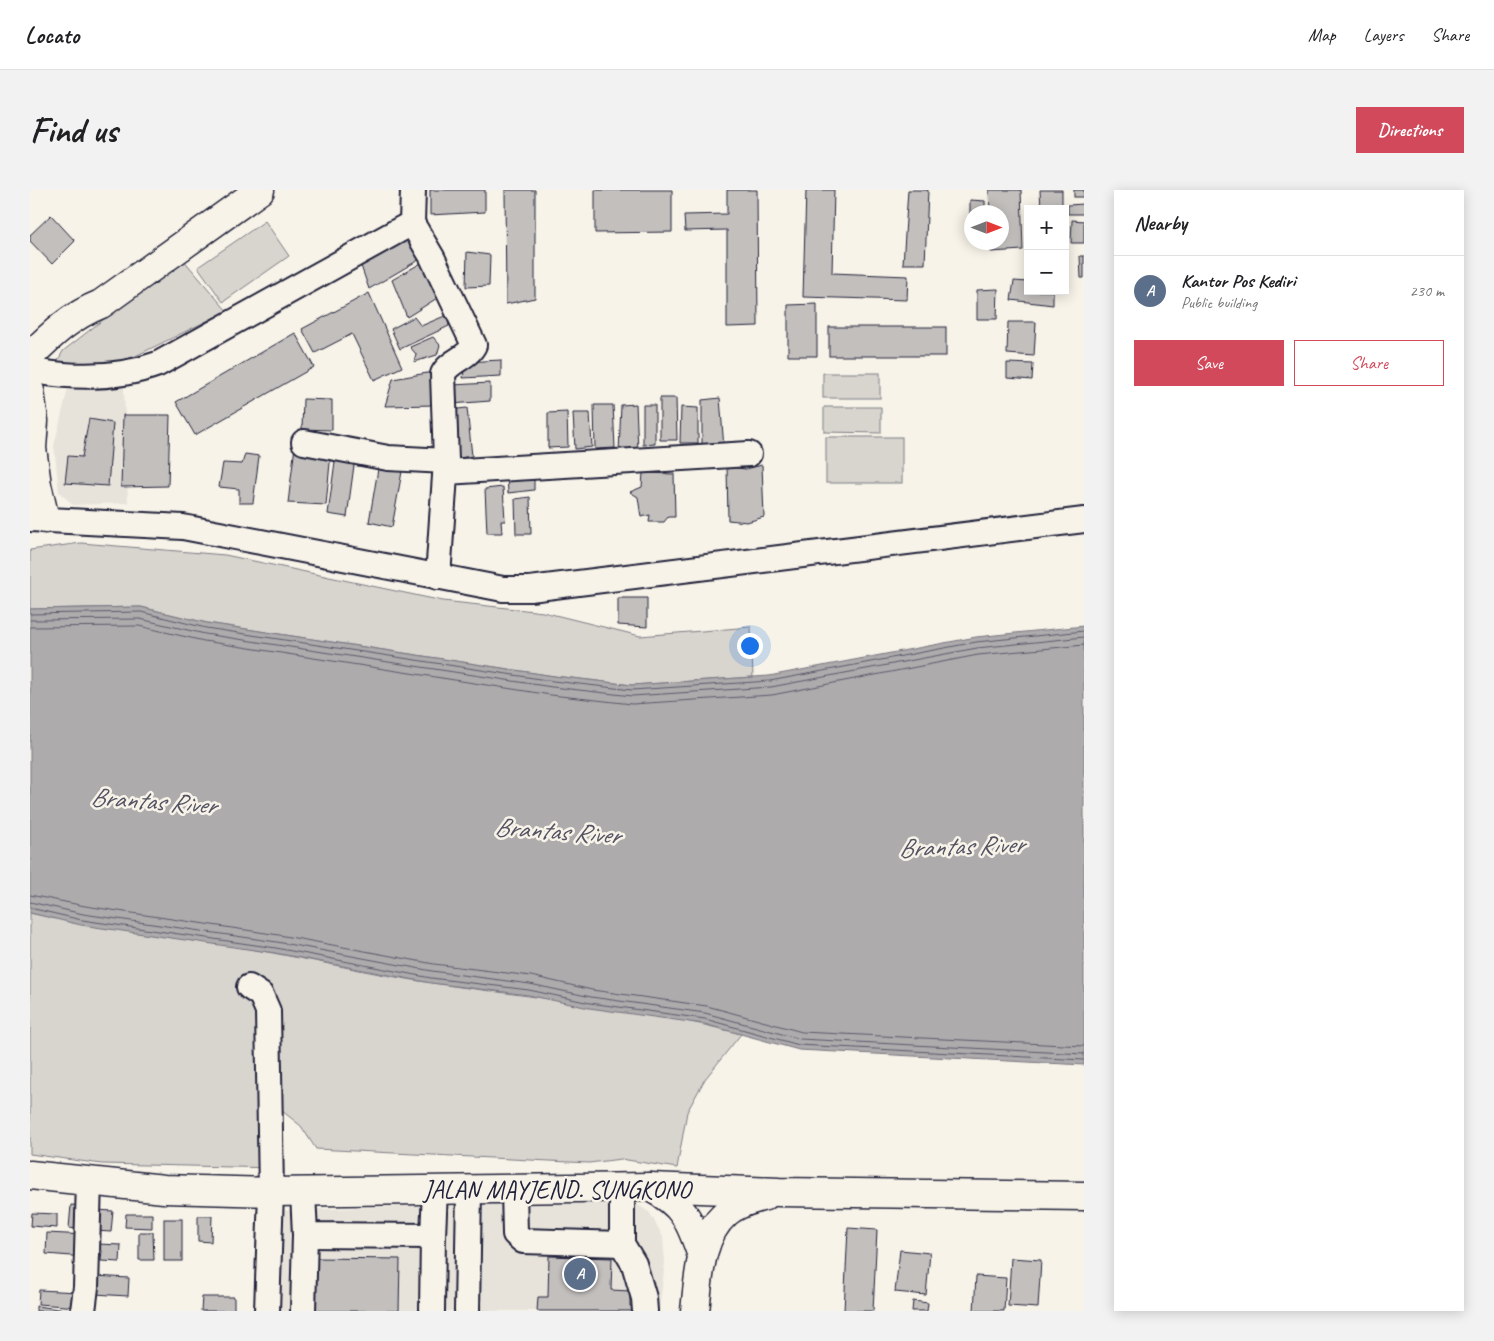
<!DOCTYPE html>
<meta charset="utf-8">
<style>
:root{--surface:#fff;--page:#f2f2f2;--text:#202124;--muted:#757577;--line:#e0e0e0;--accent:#d1495b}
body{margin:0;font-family:Caveat,sans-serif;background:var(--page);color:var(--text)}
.controls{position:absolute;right:15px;top:15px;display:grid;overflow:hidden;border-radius:0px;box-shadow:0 2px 12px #0003}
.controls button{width:45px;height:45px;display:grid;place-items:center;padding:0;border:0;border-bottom:1px solid var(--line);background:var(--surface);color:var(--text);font:25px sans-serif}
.compass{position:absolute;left:934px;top:15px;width:45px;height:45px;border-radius:50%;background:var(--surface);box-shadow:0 2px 12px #0003;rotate:90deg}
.you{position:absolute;left:719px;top:455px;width:18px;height:18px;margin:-12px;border:4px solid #fff;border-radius:50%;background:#1a73e8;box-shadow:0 0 0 8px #1a73e833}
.badge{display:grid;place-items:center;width:32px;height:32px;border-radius:50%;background:var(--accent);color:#fff;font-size:16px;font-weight:700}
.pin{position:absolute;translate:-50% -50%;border:2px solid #fff;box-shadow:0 1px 5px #0006}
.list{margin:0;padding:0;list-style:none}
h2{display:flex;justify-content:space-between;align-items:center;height:65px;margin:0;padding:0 20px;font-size:21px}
h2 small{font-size:16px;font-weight:400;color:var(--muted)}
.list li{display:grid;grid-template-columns:32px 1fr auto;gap:15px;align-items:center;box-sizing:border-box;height:70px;padding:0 20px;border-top:1px solid var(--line)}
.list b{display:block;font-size:19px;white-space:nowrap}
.list p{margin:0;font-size:16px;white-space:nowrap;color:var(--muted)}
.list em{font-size:16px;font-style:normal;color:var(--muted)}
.actions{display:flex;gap:10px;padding:15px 20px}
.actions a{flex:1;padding:11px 0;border:1px solid var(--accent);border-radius:0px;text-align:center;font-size:18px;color:var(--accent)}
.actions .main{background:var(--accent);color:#fff}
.map{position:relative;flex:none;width:1054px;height:1121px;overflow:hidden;border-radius:0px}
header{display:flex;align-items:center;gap:30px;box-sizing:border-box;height:70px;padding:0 25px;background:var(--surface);border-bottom:1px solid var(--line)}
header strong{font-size:24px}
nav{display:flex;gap:28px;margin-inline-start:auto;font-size:18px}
.intro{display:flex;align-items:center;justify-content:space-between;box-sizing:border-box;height:120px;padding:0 30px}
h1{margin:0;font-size:35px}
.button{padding:12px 22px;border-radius:0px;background:var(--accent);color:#fff;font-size:18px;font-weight:700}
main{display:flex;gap:30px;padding:0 30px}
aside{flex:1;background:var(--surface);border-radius:0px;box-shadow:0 2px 12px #0003}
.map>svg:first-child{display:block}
</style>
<header>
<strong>Locato</strong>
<nav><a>Map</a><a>Layers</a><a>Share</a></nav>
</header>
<div class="intro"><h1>Find us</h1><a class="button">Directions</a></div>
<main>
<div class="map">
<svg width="1054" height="1121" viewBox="0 0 1054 1121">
<rect width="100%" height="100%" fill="#f7f3e8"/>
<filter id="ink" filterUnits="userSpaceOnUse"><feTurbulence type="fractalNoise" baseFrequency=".02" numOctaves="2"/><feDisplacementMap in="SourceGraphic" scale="10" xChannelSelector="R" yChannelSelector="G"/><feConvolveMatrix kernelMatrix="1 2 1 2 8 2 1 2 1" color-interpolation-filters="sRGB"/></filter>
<g filter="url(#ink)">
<!-- built -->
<g fill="#e7e3db">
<path d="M38,198H94L98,313L43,315L29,302L24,256Z"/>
<path d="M562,1008L601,1010L620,1023L633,1047L635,1073L629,1121H246L248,1021Z"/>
</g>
<!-- green -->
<g fill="#d8d5cf" stroke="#7d7c85">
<path d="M235,31L259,66L193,112L168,77Z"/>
<path d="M152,68L197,121L71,183L24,178L33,161Z"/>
<rect x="793" y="183" width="57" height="25"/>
<path d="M794,217H851V243L794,242Z"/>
<rect x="796" y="247" width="76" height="46"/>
<path d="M51,353L195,365L413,411L513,422L610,446L721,437L723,487L602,495L524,486L177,433L111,417L0,419V360Z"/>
<path d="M0,723C73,740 146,747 220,759C281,769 341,784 402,793C505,808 610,817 711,844L675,889L657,922L647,978L591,969L559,973L286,959L271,936L251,920L253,950L246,978L72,974L0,964Z"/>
</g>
<!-- water -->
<path fill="#aeabad" stroke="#76747f" d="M111,417L177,433L524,486L602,495L739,486L946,447L1054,436V875L769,860L674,834L559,818L498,805L401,793L245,763L51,735L0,723V419Z"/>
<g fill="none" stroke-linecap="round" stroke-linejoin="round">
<!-- shore -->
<g stroke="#5a5969" stroke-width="1">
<path d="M0,424L111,422L176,438L523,491L602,500L740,491L946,452L1054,441"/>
<path d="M0,430L110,429L175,444L522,497L602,506L741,497L947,458L1054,447"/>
<path d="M0,437L109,436L174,451L521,505L602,514L742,505L948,465L1054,455"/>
<path d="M0,705L55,716L249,745L404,774L501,786L562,800L677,816L772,842L1054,856"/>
<path d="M0,712L53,724L247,752L402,781L500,794L561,807L675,823L770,849L1054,864"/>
<path d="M0,718L52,730L246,758L401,788L499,800L560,813L675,829L769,855L1054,870"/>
</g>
</g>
<!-- building -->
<g fill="#c2bfbd" stroke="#22223b">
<path d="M400,0H455V22L400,25Z"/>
<path d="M475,0H505V108L476,114Z"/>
<path d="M565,0H642V42L565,43Z"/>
<path d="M697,0H727L728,136L697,137V40L655,41L654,25L697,24Z"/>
<path d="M776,0H804L802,83L878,86L877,110L773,107Z"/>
<path d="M878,0H898L895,74H873Z"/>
<path d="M959,0H991L993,60L961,62L960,52H972V22H960Z"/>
<path d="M1010,0H1032V19H1011Z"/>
<rect x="1044" y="0" width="10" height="7"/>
<path d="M940,10L955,11V22H942V42H940Z"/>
<path d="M1054,14V24H1038V15Z"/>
<path d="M21,25L45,51L22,74L0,51V45Z"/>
<path d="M1042,30L1054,31V53H1041Z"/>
<path d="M383,43L397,65L339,99L329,70Z"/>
<path d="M437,62L460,65L459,96L436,97Z"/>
<path d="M1050,66H1054V88H1051Z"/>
<path d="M398,69L412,105L377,127L362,90Z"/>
<path d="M984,91L998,92V101H1023V115L981,110Z"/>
<path d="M968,99L967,129H947V100Z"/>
<path d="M339,103L372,177L344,190L322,144L285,163L272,139Z"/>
<path d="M787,114V166H758V115Z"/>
<path d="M417,125L419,136L370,159L361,139L384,127L391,136Z"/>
<path d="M978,132H1006L1004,166L977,164Z"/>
<rect x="799" y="137" width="117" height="29"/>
<path d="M265,143L284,177L165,245L146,212Z"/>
<path d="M403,147L410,155L407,165L384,172L386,164L380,157Z"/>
<path d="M471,170V186L433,188L435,172Z"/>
<path d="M977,173L1003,174L1002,190L977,188Z"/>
<path d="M403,182L405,215L355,216L363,189Z"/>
<path d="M460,193V211L421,214L422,195Z"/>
<path d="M630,208H646L647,250H630Z"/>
<path d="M690,208L694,258L672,259V210Z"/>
<path d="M273,209L302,210V240L272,239Z"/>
<path d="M606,214L608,261L589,262L591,215Z"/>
<path d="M564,215H583L585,258L565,259Z"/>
<path d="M613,215H625V254L613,255Z"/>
<path d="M651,217L668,218V253H650Z"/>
<path d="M437,218L442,266L423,269L419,220Z"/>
<path d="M537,222L538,257L518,258V223Z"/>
<path d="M543,223H560L562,257L545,259Z"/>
<path d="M93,225H140L138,296L91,297Z"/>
<path d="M59,229L83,233L78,296L35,293L38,266L52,267Z"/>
<path d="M265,256L301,262L296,315L258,313Z"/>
<path d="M215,264L229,266L223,313H209V299L189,297L193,273L212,274Z"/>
<path d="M306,264L325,268L317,327L298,324Z"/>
<path d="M349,273L373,276L362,337L339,332Z"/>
<path d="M732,275L734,327L717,332L698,330L697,277L716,279Z"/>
<path d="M504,283V300L478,303L477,286Z"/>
<path d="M613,283L644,284L645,327H638L634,332H619L620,325L611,327L608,307L600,302L612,297Z"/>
<path d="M473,297L475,331H471L472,343H457L455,299Z"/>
<path d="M500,307L501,344H486L485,309Z"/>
<path d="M588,408H617V437L588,435Z"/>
<path d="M41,1015L55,1016L53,1040L39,1038Z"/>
<path d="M66,1020L83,1021L81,1042L65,1041Z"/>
<path d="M2,1023L27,1024V1038L1,1036Z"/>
<path d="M96,1024H122V1038L95,1037Z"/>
<path d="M168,1026H182L181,1052L168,1051Z"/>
<rect x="134" y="1029" width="18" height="42"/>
<path d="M818,1038L847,1040L843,1121H814Z"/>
<path d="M109,1042H123L124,1070H109Z"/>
<path d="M17,1043L56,1045L54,1067L16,1064Z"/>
<path d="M68,1054L91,1055L90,1072L71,1071L72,1060L67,1059Z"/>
<path d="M870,1060L900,1063L896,1105L865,1102Z"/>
<path d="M519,1066L582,1068L581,1100L600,1101V1116H608V1121H507L508,1107H518Z"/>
<path d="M285,1068L370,1069L369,1121H285Z"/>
<path d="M981,1068L1011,1070L1008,1118L978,1116Z"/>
<path d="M65,1086L99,1088L98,1106L64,1104Z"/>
<path d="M946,1086L976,1088L974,1121H944Z"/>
<path d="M9,1100L48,1102L47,1117L8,1114Z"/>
<path d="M172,1107H204V1121H171Z"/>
<path d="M883,1111L898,1113L897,1121H882Z"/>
<path d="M6,1116L44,1121H6Z"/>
</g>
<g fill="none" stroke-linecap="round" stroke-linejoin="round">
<!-- minor casing -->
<g stroke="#22223b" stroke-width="28">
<g id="minor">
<path d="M382,33L402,67L444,155C438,168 419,171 413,184L416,271L408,387"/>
<path d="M9,182C48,188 90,188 128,174L382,33L383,0"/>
<path d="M274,252L358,268L416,271"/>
<path d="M416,282L719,264"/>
<path d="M0,329L153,337L473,399H500L1054,330"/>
<path d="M219,797L231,805L238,821L241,1002L237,1121"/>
<path d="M592,997V1054L604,1074L614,1108L615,1121"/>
<path d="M484,999L485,1044L493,1051L592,1054"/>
<path d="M273,1002L275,1045L403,1046L405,1000"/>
<path d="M53,1121L56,1097L59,991"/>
<path d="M273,1121L275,1045"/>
<path d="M402,1121L403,1046"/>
<path d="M437,1121L439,1000"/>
</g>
</g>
<!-- major casing -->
<g stroke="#22223b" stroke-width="31">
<g id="major">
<path d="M0,166C22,144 41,126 71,114L230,0"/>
<path d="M0,201L4,231L2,258L7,295L15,329"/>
<path d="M0,985L134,999L241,1002L620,997L749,1002L1054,1006"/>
<path d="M620,997C654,1015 660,1030 672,1066"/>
<path d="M665,1121C669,1088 669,1047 696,1023C707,1013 722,1010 735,1006"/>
</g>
</g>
<!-- minor -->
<use href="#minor" stroke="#f7f3e8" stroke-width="24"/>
<!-- major -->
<use href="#major" stroke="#f7f3e8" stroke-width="28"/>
</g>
</g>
<g text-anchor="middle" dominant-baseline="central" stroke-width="5" stroke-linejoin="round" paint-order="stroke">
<!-- street labels -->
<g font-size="25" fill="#22223b" stroke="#f7f3e8">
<text x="527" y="1000">JALAN MAYJEND. SUNGKONO</text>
</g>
<!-- water labels -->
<g font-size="26" font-style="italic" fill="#535263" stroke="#f7f3e8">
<text transform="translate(123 611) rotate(4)">Brantas River</text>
<text transform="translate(527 641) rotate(4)">Brantas River</text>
<text transform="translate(931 656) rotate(-2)">Brantas River</text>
</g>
</g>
</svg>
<div class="controls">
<button>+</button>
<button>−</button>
</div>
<svg class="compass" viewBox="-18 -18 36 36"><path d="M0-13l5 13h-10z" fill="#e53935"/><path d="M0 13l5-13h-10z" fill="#757577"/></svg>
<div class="you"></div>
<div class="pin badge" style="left:550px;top:1084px;background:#5c6f8a">A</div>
</div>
<aside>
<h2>Nearby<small></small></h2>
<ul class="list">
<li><span class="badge" style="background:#5c6f8a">A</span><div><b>Kantor Pos Kediri</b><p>Public building</p></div><em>230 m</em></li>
</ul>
<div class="actions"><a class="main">Save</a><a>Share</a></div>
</aside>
</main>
